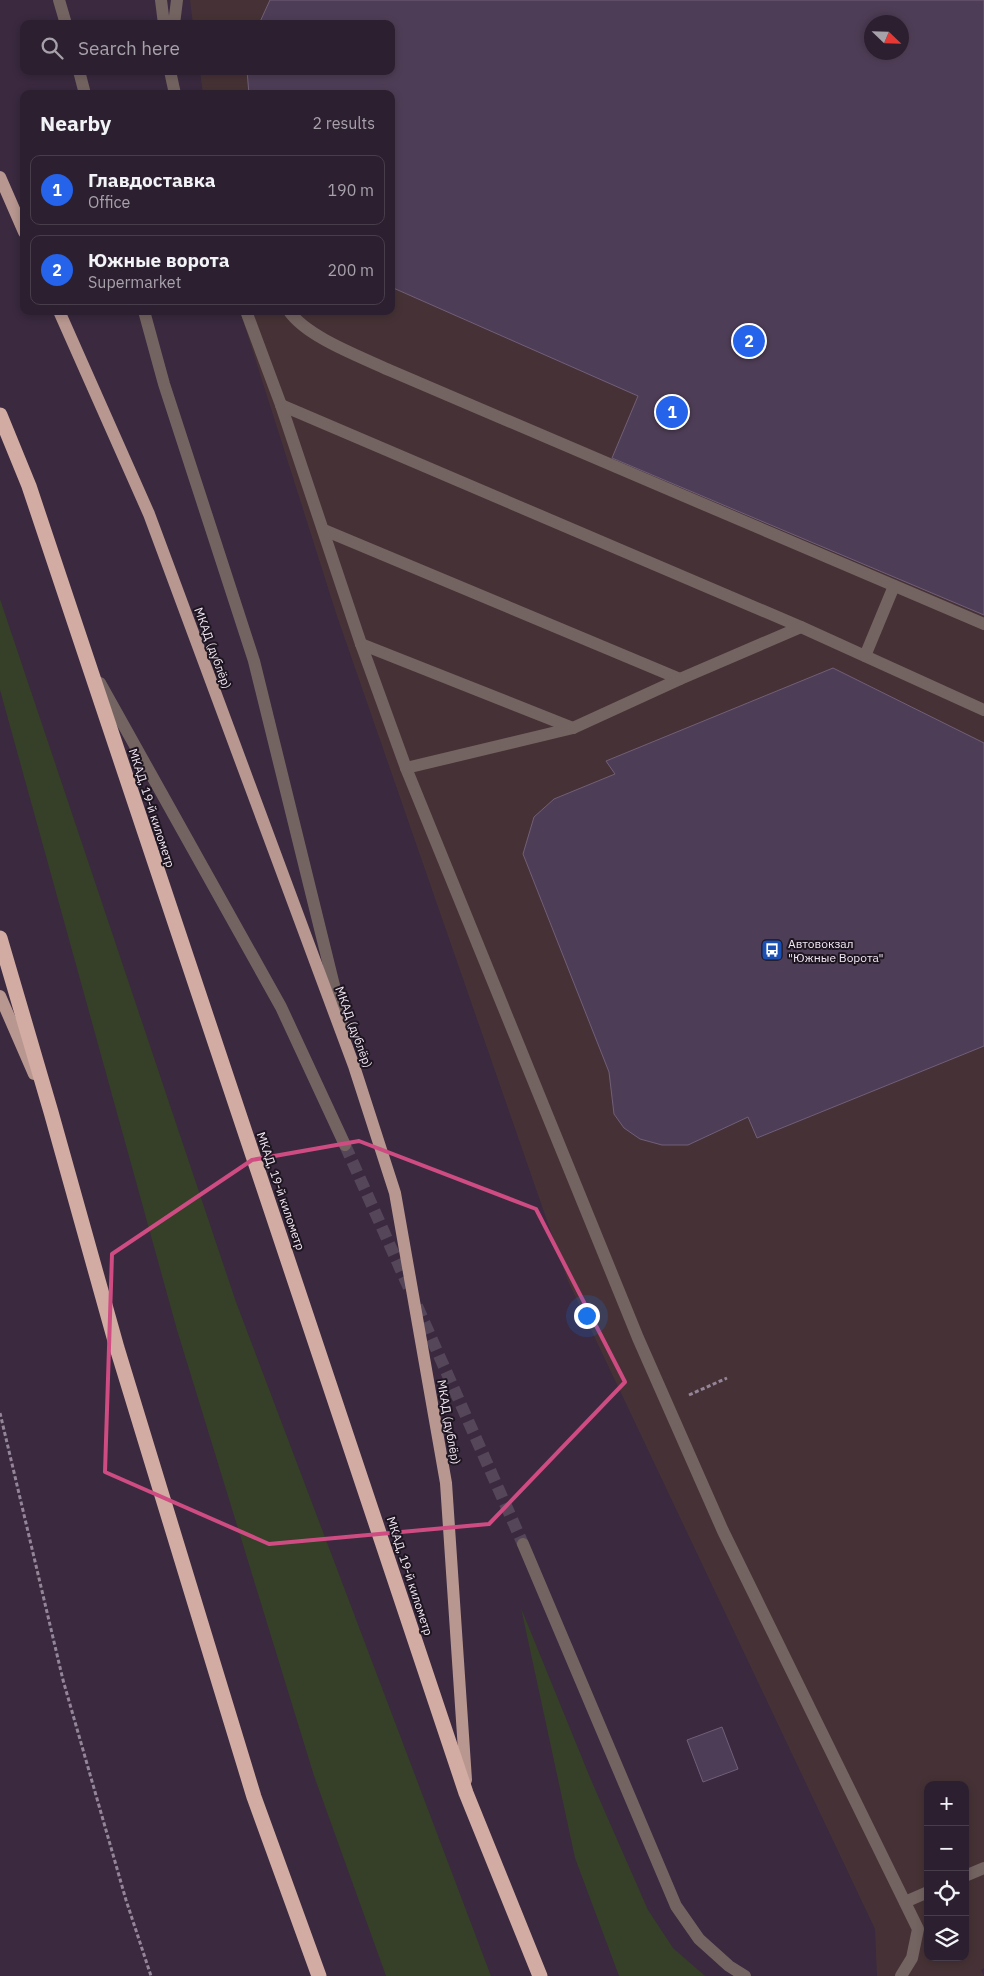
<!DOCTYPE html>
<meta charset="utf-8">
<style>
:root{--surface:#2c1f2f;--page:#382c3b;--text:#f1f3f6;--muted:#a6a2aa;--line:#483d4b;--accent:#2563eb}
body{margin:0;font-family:"IBM Plex Sans",sans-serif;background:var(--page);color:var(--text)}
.controls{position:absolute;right:15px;bottom:15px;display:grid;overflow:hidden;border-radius:10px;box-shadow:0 2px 8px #0003}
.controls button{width:45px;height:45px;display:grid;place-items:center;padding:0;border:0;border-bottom:1px solid var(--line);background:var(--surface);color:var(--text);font:25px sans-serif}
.compass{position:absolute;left:864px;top:15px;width:45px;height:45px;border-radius:50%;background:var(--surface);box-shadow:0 2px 8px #0003;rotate:113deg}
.you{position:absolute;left:586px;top:1315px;width:18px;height:18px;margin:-12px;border:4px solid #fff;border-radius:50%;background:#1a73e8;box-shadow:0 0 0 8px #1a73e833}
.badge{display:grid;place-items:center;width:32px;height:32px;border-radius:50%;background:var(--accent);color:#fff;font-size:16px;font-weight:700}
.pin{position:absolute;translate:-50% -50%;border:2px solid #fff;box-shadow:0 1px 5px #0006}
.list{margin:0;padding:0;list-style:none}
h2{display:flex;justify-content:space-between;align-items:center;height:65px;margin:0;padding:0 20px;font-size:21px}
h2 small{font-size:16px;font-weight:400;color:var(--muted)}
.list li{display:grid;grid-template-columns:32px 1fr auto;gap:15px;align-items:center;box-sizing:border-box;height:70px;margin:0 10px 10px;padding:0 10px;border:1px solid var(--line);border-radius:10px}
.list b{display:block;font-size:19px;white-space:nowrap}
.list p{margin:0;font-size:16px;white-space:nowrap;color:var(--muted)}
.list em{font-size:16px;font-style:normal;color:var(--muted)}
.icon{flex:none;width:28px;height:28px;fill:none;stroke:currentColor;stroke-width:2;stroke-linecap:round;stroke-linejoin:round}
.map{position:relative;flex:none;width:984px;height:1976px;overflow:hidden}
.search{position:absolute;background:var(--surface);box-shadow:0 2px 8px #0003;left:20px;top:20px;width:375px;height:55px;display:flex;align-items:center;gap:12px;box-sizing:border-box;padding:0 18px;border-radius:10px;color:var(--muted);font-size:19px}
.panel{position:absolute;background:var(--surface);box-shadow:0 2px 8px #0003;left:20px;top:90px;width:375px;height:225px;border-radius:10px}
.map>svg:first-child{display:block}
</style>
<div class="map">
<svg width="984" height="1976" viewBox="0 0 984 1976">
<rect width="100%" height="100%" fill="#3a293f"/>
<!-- commercial -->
<path fill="#463236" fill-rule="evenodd" d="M190,0H984V1968L981,1970L984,1976H877L875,1929L568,1281L337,616L240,311H391V94H203L200,71H391V24H193ZM872,22H902V52H872ZM928,1785H965V1957H928Z"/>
<!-- green -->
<g fill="#363f28">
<path d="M0,599L236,1302L491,1976H386L314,1776L177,1330L0,690Z"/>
<path d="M521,1608L591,1780L648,1910L673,1948L705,1976H619L575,1858Z"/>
</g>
<!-- building -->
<g fill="#4e3d56" stroke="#715f79" fill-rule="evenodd">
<path d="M270,0H984V615L612,458L638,396L391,287V94H249L247,71H391V24H259ZM872,22H902V52H872Z"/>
<path d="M833,668L984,743V1046L757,1138L748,1117L688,1145H662L640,1139L624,1128L614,1114L609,1072L523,854L534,817L554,799L615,774L606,761Z"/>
<path d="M722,1727L738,1769L703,1782L687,1740Z"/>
</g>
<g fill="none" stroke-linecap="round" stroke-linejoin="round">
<!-- minor-tunnel -->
<g stroke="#56465a" stroke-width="12" stroke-dasharray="12 6" stroke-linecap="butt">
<path d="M345,1145L409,1288"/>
<path d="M417,1306L523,1544"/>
</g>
<!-- path -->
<g stroke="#948698" stroke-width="3" stroke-dasharray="4 2.5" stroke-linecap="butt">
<path d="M689,1395L727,1378"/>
<path d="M0,1413L63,1680L126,1900L151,1976"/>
</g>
<!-- minor -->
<g stroke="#746461" stroke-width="12">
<path d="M59,0L66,24"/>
<path d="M161,0L164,24"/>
<path d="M174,24L177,0"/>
<path d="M79,71L85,94"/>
<path d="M170,71L175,94"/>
<path d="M144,311L164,384L254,661L345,1030"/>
<path d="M246,311L281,405L361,644L406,768L638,1338L723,1531L918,1929L912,1958L901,1976"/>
<path d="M289,311C307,337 359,356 389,370L984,624"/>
<path d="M281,405L801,627L984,710"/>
<path d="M324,530L680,679"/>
<path d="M361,644L573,728"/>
<path d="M865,656L894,586"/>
<path d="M100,683L281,1007L345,1145"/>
<path d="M406,768L573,728L680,679L801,627"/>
<path d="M523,1544L676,1906L699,1939L729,1966L745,1976"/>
<path d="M965,1876L984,1868"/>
<path d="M905,1902L928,1892"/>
</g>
<!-- major -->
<g stroke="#b89790" stroke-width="12">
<path d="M0,177L24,232"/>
<path d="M59,311L149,514L354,1066L395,1193L446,1483L466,1780"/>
<path d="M0,996L34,1074"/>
</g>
<!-- highway -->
<g stroke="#d2aba2" stroke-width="15">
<path d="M0,415L29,486L466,1793L540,1976"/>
<path d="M0,938L51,1112L117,1348L254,1797L319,1976"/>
</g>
</g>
<!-- marked area -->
<path fill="none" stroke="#ce4c82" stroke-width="4" stroke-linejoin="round" d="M359,1141L536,1209L625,1382L489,1524L269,1544L105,1472L112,1254L252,1160Z"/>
<!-- icons -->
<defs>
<g id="bus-square" transform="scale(1.125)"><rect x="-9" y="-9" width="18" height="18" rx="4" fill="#1a4fb4" stroke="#1d151f"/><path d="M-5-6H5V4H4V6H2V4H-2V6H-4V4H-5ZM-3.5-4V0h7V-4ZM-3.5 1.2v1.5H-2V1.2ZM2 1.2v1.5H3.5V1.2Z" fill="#fff"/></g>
</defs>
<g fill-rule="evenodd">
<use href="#bus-square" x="772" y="950"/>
</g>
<g text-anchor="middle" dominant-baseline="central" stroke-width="4" stroke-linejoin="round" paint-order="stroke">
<!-- street labels -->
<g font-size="12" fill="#f2e7f5" stroke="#1d151f">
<text transform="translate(213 648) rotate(70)">МКАД (дублёр)</text>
<text transform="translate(152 808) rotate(72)">МКАД, 19-й километр</text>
<text transform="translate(354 1027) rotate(70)">МКАД (дублёр)</text>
<text transform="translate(281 1191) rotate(71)">МКАД, 19-й километр</text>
<text transform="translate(449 1422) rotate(80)">МКАД (дублёр)</text>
<text transform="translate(410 1576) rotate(72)">МКАД, 19-й километр</text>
</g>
<!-- poi labels -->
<g font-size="12" fill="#f2e7f5" stroke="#1d151f" text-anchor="start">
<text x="788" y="943">Автовокзал<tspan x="788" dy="14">"Южные Ворота"</tspan></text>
</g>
</g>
</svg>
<div class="controls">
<button>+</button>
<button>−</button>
<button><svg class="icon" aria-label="locate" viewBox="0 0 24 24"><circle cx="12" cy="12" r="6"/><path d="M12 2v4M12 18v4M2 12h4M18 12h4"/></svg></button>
<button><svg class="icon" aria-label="layers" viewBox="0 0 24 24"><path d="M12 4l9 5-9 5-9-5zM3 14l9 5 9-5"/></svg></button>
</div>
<svg class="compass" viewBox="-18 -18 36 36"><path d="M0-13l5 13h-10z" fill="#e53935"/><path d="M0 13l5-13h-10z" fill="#a6a2aa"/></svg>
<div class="you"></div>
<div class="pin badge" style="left:672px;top:412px">1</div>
<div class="pin badge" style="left:749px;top:341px">2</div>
<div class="search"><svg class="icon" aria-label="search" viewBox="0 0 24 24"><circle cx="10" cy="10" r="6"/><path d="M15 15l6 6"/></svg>Search here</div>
<section class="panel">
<h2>Nearby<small>2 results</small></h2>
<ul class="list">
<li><span class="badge">1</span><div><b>Главдоставка</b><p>Office</p></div><em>190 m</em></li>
<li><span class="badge">2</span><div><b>Южные ворота</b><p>Supermarket</p></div><em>200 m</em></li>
</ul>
</section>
</div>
